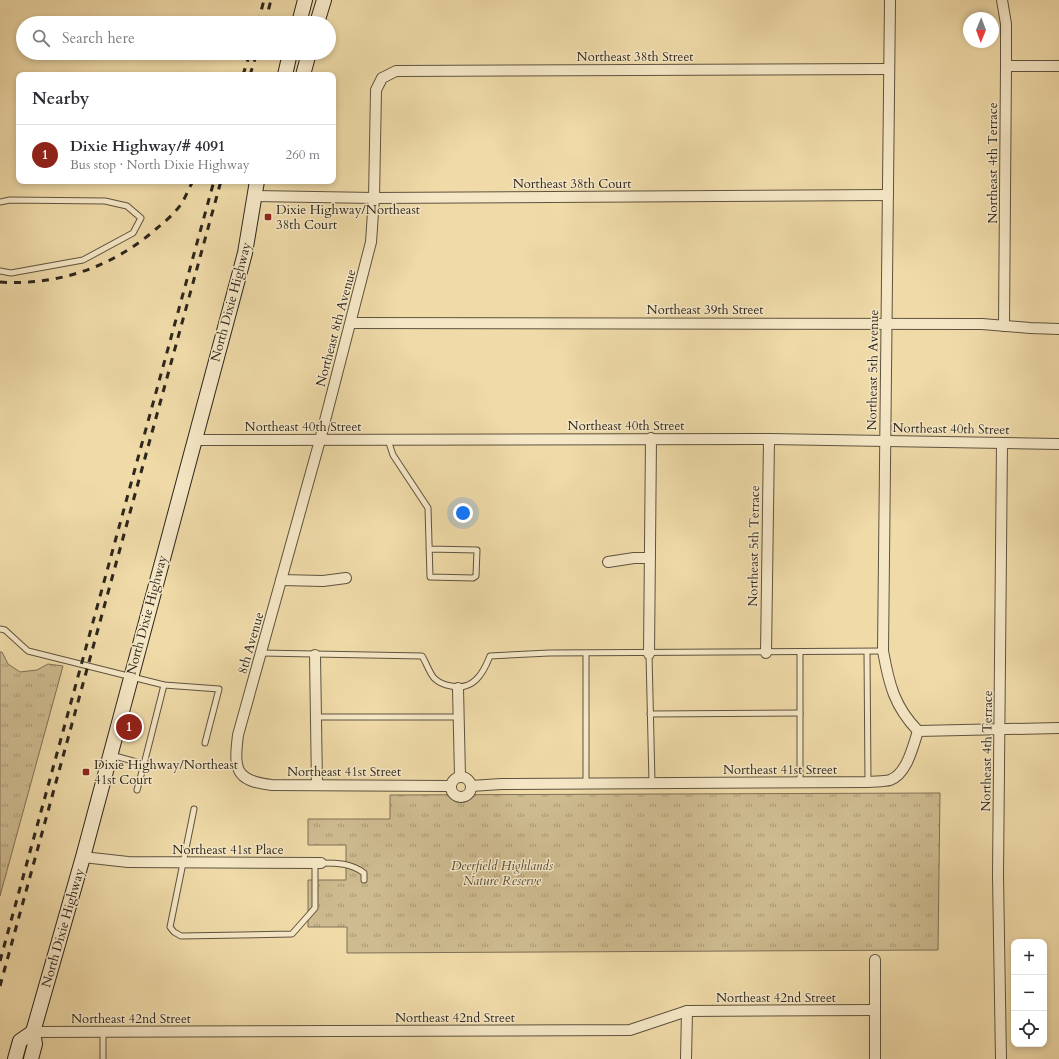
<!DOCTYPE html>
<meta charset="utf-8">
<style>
:root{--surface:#fff;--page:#f7f7f7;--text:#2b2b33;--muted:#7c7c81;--line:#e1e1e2;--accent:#8f2418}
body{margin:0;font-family:Cardo,serif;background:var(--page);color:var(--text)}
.controls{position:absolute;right:12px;bottom:12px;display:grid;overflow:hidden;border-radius:8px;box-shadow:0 2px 6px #0003}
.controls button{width:36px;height:36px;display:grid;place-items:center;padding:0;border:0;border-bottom:1px solid var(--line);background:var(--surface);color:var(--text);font:20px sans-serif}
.compass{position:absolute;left:963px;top:12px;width:36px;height:36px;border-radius:50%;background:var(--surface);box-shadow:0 2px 6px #0003;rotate:181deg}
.you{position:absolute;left:463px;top:513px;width:14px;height:14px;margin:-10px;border:3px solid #fff;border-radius:50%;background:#1a73e8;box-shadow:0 0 0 6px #1a73e833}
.badge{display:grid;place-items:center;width:26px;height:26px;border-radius:50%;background:var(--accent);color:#fff;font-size:13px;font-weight:700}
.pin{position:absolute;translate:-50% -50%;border:2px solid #fff;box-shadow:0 1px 4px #0006}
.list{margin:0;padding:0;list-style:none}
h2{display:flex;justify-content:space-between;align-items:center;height:52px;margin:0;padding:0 16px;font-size:17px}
h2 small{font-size:13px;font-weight:400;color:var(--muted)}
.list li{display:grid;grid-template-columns:26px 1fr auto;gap:12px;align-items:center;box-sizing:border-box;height:60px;padding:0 16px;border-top:1px solid var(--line)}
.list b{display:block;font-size:15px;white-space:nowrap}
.list p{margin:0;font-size:13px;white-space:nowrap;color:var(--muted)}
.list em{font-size:13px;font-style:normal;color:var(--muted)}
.icon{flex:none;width:22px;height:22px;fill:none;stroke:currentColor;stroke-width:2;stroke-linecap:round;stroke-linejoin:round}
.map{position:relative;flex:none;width:1059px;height:1059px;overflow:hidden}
.search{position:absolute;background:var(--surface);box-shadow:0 2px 6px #0003;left:16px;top:16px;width:320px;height:44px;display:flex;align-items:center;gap:10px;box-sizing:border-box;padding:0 14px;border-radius:22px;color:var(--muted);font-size:15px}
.panel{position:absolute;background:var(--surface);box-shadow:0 2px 6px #0003;left:16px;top:72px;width:320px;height:112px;border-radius:8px}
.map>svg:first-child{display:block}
</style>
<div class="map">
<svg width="1059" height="1059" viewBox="0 0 1059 1059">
<defs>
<pattern id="grass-tufts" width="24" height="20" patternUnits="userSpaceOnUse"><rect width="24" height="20" fill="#cebb90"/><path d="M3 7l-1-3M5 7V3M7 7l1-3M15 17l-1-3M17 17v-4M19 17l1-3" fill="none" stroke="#a89875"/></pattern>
</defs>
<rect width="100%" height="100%" fill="#efdaa8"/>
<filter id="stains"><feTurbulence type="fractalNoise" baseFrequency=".005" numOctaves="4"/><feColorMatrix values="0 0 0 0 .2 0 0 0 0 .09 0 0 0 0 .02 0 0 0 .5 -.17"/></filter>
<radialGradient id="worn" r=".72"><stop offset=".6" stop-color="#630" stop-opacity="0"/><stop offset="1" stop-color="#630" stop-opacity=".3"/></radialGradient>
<!-- grass -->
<g fill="url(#grass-tufts)" stroke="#7e7056">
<path d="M0,652H2L8,664L20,672L37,670L48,664L63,666L0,896Z"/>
<path d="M940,793L938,950L347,953V927H308V880H346V845H308V819H390V795Z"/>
</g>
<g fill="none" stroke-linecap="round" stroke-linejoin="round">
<!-- service casing -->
<g stroke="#5e533f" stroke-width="7">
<g id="service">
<path d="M0,202L10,200L105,201L127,206L141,218L133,233L83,260L11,273L0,271"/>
<path d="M388,440L393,455L428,508L430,577L473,578L476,576L477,550L429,549"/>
<path d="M0,629L5,630L28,651L164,685L219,689L205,743"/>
<path d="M800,652V783"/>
<path d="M867,652L868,782"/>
<path d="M261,653L422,656C426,662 429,672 434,678C438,682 445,685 451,686C473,691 483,674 490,656L549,653L883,651"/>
<path d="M649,654L652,783"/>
<path d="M650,714L800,713"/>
<path d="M316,717H459"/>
<path d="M111,755L144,764L164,685"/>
<path d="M586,783V654"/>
<path d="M137,790L144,764"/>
<path d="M194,809L170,927L174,932L181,936L292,934L315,908V863"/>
<path d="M321,863C337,863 351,863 364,873V880"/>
<path d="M103,1032V1059"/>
</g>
</g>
<!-- minor casing -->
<g stroke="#5e533f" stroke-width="12">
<g id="minor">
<path d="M890,0L883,651C889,684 894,706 918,731"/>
<path d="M1002,0L1006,24V66L1004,326"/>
<path d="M1006,66H1059"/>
<path d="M255,196L374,198L888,195"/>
<path d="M351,323L982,324L1030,328L1059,329"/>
<path d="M194,440L769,439L1059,444"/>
<path d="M608,562L634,558H650"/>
<path d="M281,580L323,581L346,578"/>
<path d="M766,653L769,439"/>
<path d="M649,654L651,438"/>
<path d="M315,655L317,785"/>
<path d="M458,688L460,776"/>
<circle cx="461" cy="787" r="10"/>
<path d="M450,786L272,785C234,781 234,768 238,735L320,440L371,242L374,198L376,90L382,78L396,71L889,69"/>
<path d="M471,786L501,784L868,782C875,781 883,782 890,780C907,774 913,746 918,731L1059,728"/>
<path d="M83,857L128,862L321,863"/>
<path d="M875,960V1059"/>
<path d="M33,1032L630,1030L687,1011L875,1010"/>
<path d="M686,1059L687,1011"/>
<path d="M1001,1059L998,876L1002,443"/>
</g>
</g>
<!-- secondary casing -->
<g stroke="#2d261c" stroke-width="16">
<g id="secondary">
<path d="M299,23L305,0"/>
<path d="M317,23L324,0"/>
<path d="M285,75L290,53"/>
<path d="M303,75L309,53"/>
<path d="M15,1059L20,1041L33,1032"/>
<path d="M31,1059L35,1044L33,1032L83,857L245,253L257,181"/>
</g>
</g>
<!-- service -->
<use href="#service" stroke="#f5e7c6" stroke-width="5"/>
<!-- minor -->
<use href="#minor" stroke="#f5e7c6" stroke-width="10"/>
<!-- secondary -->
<use href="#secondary" stroke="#f5e7c6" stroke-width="14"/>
<!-- rail -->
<g stroke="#2d261c" stroke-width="3" stroke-dasharray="7 7" stroke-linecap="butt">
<path d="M258,23L264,0"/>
<path d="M265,23L271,0"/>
<path d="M243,75L250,53"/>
<path d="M250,75L257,53"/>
<path d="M0,282C57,286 113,267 156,229C165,222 175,213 182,203C186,196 189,188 193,181"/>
<path d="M0,961L214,181"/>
<path d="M0,986L221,181"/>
</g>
</g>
<!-- markers -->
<g fill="#8f2418" stroke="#f5e7c6" stroke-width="1.5">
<rect x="264" y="213" width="8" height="8" rx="2"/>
<rect x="82" y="768" width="8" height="8" rx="2"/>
</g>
<g text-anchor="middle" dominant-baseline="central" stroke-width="3" stroke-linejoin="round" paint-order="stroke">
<!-- street labels -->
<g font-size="13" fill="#2d261c" stroke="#f5e7c6">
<text x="635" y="57">Northeast 38th Street</text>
<text transform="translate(993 163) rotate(-90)">Northeast 4th Terrace</text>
<text x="572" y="184">Northeast 38th Court</text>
<text transform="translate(231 302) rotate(-75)">North Dixie Highway</text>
<text x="705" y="310">Northeast 39th Street</text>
<text transform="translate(336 328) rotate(-75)">Northeast 8th Avenue</text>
<text transform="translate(873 370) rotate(-89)">Northeast 5th Avenue</text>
<text x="626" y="426">Northeast 40th Street</text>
<text x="303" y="427">Northeast 40th Street</text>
<text transform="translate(951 429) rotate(1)">Northeast 40th Street</text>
<text transform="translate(754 546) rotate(-89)">Northeast 5th Terrace</text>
<text transform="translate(147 615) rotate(-75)">North Dixie Highway</text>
<text transform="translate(251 643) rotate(-74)">8th Avenue</text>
<text transform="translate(987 751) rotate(-89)">Northeast 4th Terrace</text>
<text x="780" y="770">Northeast 41st Street</text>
<text x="344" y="772">Northeast 41st Street</text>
<text x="228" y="850">Northeast 41st Place</text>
<text transform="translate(63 928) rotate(-74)">North Dixie Highway</text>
<text x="776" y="998">Northeast 42nd Street</text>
<text x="455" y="1018">Northeast 42nd Street</text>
<text x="131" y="1019">Northeast 42nd Street</text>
</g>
<!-- poi labels -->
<g font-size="13" fill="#2d261c" stroke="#f5e7c6" text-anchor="start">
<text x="276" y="210">Dixie Highway/Northeast<tspan x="276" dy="15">38th Court</tspan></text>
<text x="94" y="765">Dixie Highway/Northeast<tspan x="94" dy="15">41st Court</tspan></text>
</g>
<!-- park labels -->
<g font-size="13" font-style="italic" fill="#554b39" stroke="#f5e7c6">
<text x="502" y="866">Deerfield Highlands<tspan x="502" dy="15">Nature Reserve</tspan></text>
</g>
</g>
<rect width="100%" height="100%" filter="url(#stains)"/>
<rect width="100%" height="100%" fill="url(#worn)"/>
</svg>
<div class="controls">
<button>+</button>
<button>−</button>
<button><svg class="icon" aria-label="locate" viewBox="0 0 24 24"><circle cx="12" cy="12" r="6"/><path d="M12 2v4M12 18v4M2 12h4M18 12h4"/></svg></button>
</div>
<svg class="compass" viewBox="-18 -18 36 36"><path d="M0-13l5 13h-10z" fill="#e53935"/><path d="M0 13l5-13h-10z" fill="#7c7c81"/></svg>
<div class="you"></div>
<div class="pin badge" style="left:129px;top:727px">1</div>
<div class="search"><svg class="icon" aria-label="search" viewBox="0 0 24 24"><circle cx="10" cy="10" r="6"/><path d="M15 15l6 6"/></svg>Search here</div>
<section class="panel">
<h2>Nearby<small></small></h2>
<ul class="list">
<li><span class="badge">1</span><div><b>Dixie Highway/# 4091</b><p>Bus stop · North Dixie Highway</p></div><em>260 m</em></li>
</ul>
</section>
</div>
